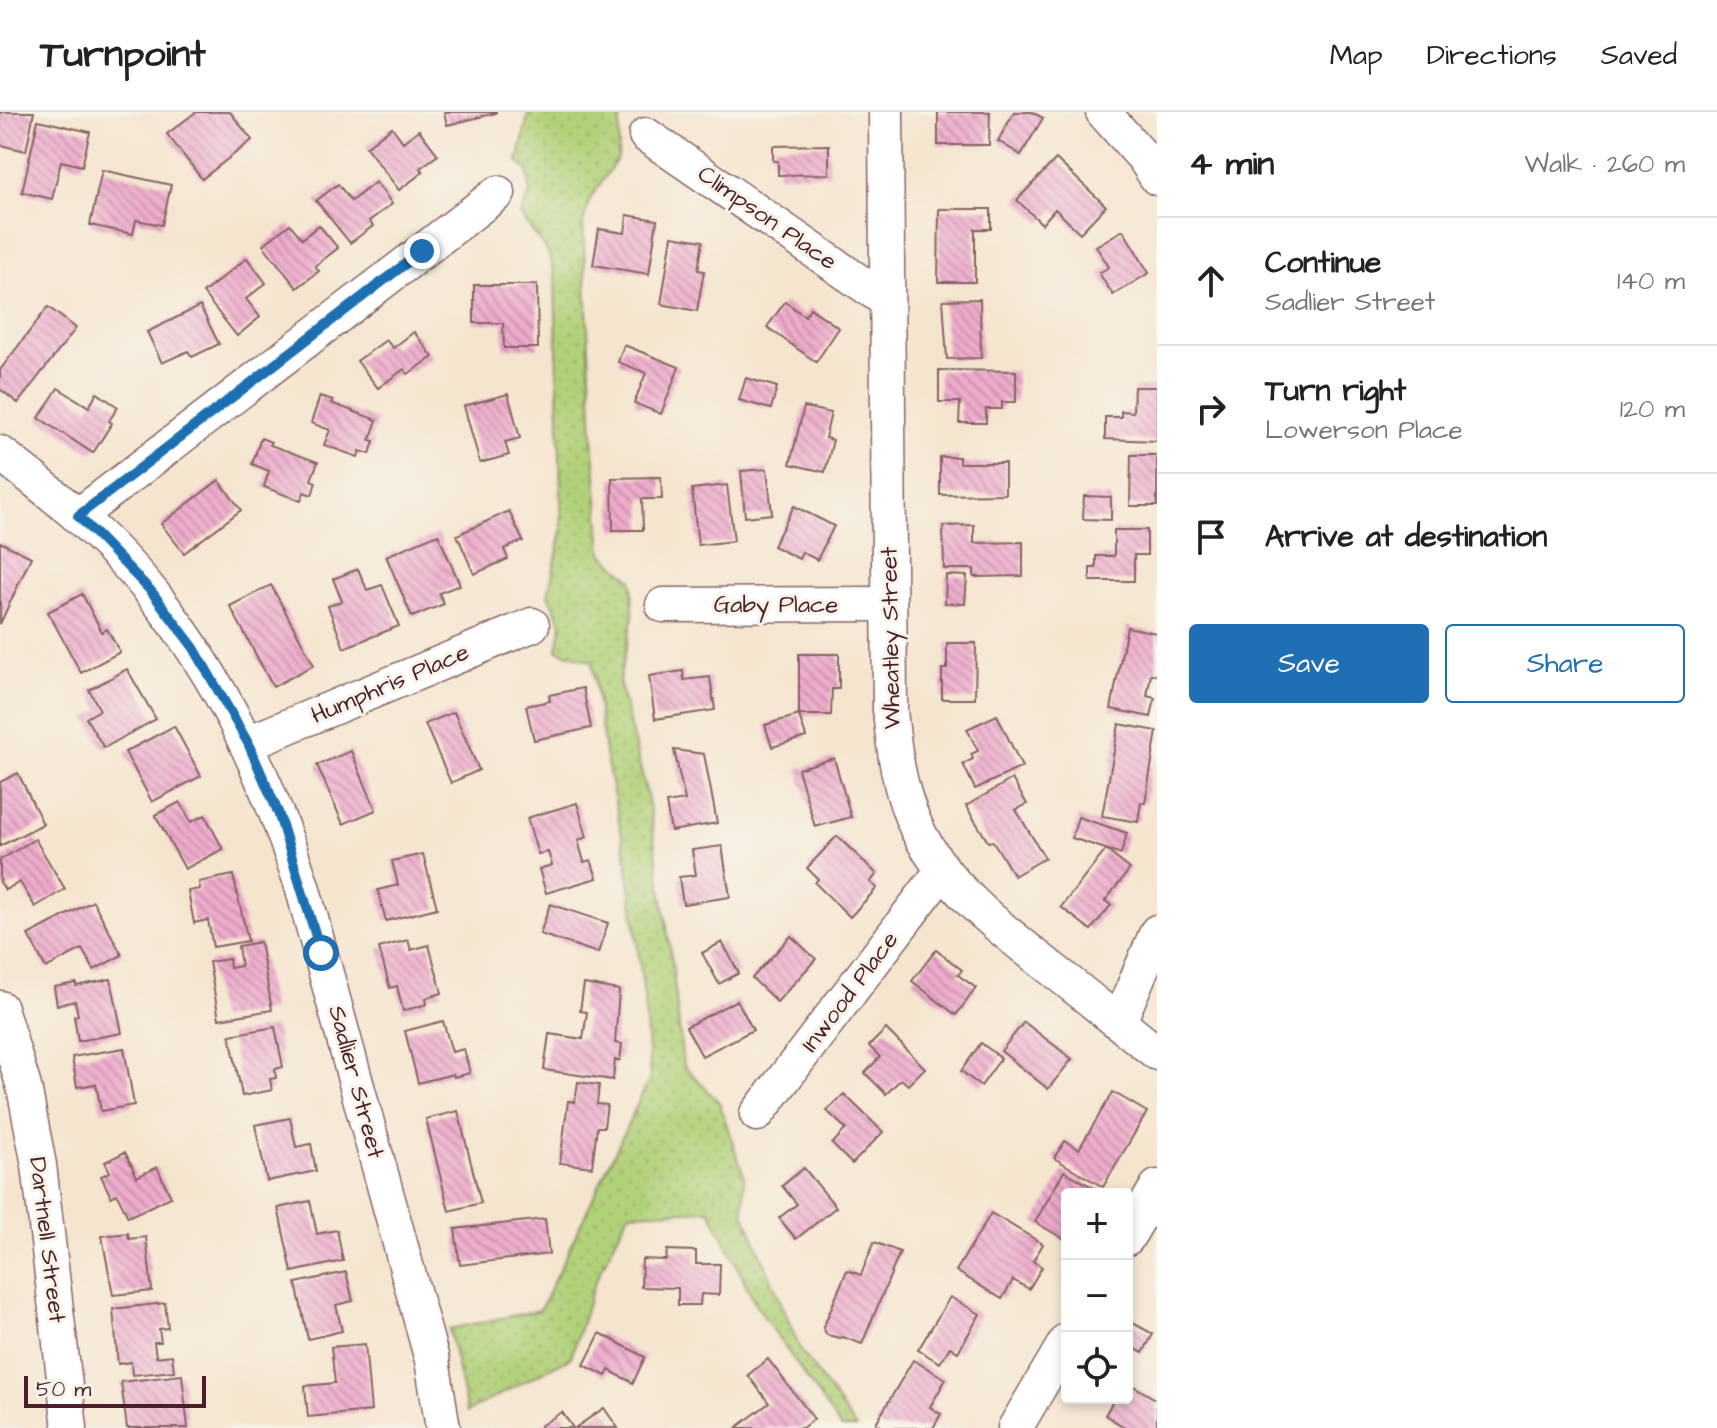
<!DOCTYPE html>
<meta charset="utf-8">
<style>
:root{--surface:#fff;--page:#f2f2f2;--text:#222;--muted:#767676;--line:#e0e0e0;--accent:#1f6fb2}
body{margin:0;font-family:"Architects Daughter",sans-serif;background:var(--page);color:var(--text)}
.controls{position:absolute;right:24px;bottom:24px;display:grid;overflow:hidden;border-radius:8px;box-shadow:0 4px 12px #0003}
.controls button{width:72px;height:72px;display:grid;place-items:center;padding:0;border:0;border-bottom:2px solid var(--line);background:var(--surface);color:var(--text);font:40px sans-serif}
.scale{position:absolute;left:24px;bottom:20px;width:182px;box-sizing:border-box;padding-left:8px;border:4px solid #4a1f2b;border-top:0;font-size:22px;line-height:28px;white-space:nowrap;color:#4a1f2b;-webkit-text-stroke:6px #f7f3e8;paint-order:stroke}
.stop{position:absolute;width:24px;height:24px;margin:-18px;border:6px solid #1f6fb2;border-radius:50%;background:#fff}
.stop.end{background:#1f6fb2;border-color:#fff;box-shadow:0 2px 8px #0008}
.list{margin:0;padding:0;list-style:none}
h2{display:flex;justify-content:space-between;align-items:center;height:104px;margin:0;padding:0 32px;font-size:34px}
h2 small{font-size:26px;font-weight:400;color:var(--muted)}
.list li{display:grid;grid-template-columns:52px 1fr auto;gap:24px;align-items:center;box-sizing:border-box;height:128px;padding:0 32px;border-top:2px solid var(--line)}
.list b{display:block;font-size:30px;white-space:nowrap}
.list p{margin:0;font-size:26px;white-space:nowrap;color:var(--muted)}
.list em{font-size:26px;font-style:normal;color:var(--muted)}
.actions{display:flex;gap:16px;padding:24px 32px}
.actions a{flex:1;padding:18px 0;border:2px solid var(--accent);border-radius:8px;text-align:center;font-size:28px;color:var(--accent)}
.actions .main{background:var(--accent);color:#fff}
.icon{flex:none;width:44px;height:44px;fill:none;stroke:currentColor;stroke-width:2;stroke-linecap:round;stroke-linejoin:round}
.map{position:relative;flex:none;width:1157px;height:1316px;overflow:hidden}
header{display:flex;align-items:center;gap:48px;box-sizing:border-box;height:112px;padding:0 40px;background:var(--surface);border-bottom:2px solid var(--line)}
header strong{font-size:38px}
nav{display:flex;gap:44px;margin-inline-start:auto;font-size:28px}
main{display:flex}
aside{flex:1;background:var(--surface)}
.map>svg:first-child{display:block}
</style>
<header>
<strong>Turnpoint</strong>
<nav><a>Map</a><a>Directions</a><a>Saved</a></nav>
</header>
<main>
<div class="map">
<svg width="1157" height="1316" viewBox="0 0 1157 1316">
<defs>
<pattern id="park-dots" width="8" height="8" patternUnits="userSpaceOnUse" patternTransform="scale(2)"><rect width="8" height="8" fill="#b1d179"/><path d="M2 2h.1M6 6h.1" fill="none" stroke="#9ab369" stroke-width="1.8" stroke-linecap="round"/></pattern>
<pattern id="building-back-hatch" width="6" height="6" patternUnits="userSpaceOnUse" patternTransform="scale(2)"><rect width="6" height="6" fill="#eeaccc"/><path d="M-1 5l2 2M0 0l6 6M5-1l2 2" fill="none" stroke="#c38ba6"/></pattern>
</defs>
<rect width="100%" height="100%" fill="#f7f3e8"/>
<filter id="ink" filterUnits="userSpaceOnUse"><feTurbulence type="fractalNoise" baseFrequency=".0125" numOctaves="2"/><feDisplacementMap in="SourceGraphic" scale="16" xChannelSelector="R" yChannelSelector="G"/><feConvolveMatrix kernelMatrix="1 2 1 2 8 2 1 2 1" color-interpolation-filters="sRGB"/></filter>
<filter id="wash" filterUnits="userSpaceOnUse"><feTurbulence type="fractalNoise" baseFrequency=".006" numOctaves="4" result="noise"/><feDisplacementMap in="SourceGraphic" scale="32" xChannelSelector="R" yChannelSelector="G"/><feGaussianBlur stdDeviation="1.8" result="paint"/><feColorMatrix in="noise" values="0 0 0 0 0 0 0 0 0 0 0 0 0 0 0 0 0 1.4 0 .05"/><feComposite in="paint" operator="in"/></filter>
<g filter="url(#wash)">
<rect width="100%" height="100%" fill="#f5e5cf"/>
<!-- park -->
<path fill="url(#park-dots)" stroke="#7e7852" stroke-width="2" d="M529,0H628L620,8L618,46L590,87L583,111L593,325L602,441L632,468L633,504L619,569L649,692L672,851L683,953L719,990L744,1064V1101L800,1237L856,1316H841L756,1193L710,1098L629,1101L594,1172L571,1245L467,1300L449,1217L540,1198L650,966L644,884L626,743L605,641L592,549L557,538L562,511L548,483L562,419L555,164L548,140L520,103L530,81L528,59L518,50Z"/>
<g id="blocks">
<!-- building -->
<g fill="url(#building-back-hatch)">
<path d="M0,0H34L26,39L0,33Z"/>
<path d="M196,0H230L252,28L202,67L167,22Z"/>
<path d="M444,0H496V1L447,13Z"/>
<path d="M938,0H990L989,33H938Z"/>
<path d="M1014,0H1032L1043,6L1021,43L998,29Z"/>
<path d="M38,8L90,20L82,54L61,49L52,87L22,80Z"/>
<path d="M392,15L403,30L419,18L438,43L420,56L423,60L399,78L366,35Z"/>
<path d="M829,33V62L778,63V49H773V34Z"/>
<path d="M1056,47L1106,94L1080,121L1055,97L1042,112L1017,88Z"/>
<path d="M102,58L171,73L162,113L136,108L133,122L90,113Z"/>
<path d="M376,70L392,92L369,109L373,114L350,131L316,89L338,72L351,89Z"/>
<path d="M939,97H991V117H975V170H938Z"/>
<path d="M627,103L657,108L649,162L593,153L599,117L625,121Z"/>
<path d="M290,112L302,127L319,113L338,136L315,154L319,159L297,176L263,133Z"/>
<path d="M1123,118L1149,161L1113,183L1099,161L1109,155L1096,134Z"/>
<path d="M672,124L703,129L698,158L704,159L697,199L661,192Z"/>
<path d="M247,146L266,171L246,187L260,205L237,224L203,181Z"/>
<path d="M474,173H537L538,236H504L503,211H474Z"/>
<path d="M980,187L981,246L947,247L943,188Z"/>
<path d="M785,190L805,204L810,196L839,216L816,250L767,215Z"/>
<path d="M200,194L219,232L192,245L188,239L162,251L147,220Z"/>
<path d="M48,195L76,216L18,291L0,277V258Z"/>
<path d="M414,220L433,245L408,262L404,257L378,276L357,249L386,228L393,236Z"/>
<path d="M624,233L679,255L661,302L634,291L646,261L618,250Z"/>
<path d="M939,258L1016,259V290H1002V297H986V311H959L960,290H939Z"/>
<path d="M746,266L777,275L771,297L739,288Z"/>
<path d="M1134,275H1157V329L1105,327V305H1121V299L1133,300Z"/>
<path d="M58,276L89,295L97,281L118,295L109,309L112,311L93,341L39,306Z"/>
<path d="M508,282L520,326L505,330L509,343L480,351L464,294Z"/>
<path d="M320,284L333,288L331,291L377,308L370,328L374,329L370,342L360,339L358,345L324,333L330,318L311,311Z"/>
<path d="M804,295L831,301L825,326L833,328L825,360L790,352Z"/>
<path d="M261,326L271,330L270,333L318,350L311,368L316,370L312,383L304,380L301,389L264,375L269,359L252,352Z"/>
<path d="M1131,343H1157V394H1130Z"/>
<path d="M940,345H959V351H1005V382L940,383Z"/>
<path d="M767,357L772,402L745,405L741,359Z"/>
<path d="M661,365L662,387H642L643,418H613L612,366Z"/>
<path d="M219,368L241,398L184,441L161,412Z"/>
<path d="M727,373L734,429L698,433L692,377Z"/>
<path d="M1084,384L1111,385V408L1083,407Z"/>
<path d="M794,394L834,414L817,448L802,440L799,447L773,434Z"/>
<path d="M509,399L523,429L504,437L508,447L474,462L457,423Z"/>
<path d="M974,413V431L1023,430V464L974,465V457H944L943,414Z"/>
<path d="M1114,418H1147V443H1134V469H1090V456H1096V444H1114Z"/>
<path d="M438,422L460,473L439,481L444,492L412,505L386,444Z"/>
<path d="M0,430L31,445L0,512Z"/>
<path d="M358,457L367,478L382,473L399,514L344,536L328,494L342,489L333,467Z"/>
<path d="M946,463L967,464L965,492L945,491Z"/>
<path d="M271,473L314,553L273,575L230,494Z"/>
<path d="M82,482L102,520L107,517L120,540L81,561L48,500Z"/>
<path d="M1127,515L1157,521V563L1151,562L1147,584L1155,586L1151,605L1111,597Z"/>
<path d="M947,531H976L975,587H942V557H947Z"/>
<path d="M799,542H839V577H832L831,603H799Z"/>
<path d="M127,557L156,607L104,636L86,606L100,598L89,578Z"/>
<path d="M683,559L684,568L710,565L715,598L655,607L649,564Z"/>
<path d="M583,576L591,616L534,628L526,594L550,589L549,583Z"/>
<path d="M454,600L479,658L451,671L425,612Z"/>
<path d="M799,603L806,625L772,635L765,613Z"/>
<path d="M997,603L1022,655L975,677L963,652L973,647L971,642L978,639L967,617Z"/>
<path d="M1119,612L1157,619L1145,691L1141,690L1138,710L1102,704Z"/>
<path d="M174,614L201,664L152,690L125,640Z"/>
<path d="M674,638L704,642L717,711L671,719L666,691L685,688Z"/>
<path d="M351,639L376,698L343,712L317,653Z"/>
<path d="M834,646L851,705L815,715L798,657Z"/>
<path d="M18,661L43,712L0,734V670Z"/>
<path d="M1012,667L1027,692L1016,698L1045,746L1014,764L993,729L988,730L966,694Z"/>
<path d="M180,690L191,710L205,703L223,737L185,757L155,703Z"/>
<path d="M577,691L587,725L578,728L584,750L591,748L597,766L546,781L539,757L552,753L548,740L538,742L527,706Z"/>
<path d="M1078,705L1127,721L1121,742L1072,726Z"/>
<path d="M837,724L877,762L870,770L877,776L850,805L815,771L818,767L807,756Z"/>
<path d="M35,727L65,777L35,795L20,770L5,778L0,770V748Z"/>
<path d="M722,734L730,785L683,792L679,765L696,763L692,738Z"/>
<path d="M1106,738L1130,757L1105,789L1111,793L1091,818L1061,795Z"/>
<path d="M423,742L437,796L386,809L378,778L398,773L392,749Z"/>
<path d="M233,763L248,829L213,835L208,808L194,811L188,779L200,777L199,770Z"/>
<path d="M93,789L122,843L94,858L82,837L46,856L28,823Z"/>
<path d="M550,792L608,811L598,841L540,822Z"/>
<path d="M791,824L816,847L777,890L752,866Z"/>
<path d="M408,828L411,838L429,833L442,881L426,886L427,892L403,899L397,874L390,876L379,836Z"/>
<path d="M260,830L272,898L219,907L209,850L229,847L230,856L241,854L238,834Z"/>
<path d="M722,830L739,861L719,872L702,841Z"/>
<path d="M936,838L962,858L958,863L976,876L956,903L912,869Z"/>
<path d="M111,867L122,921L78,929L74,904L78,903L75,889L57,893L54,875L76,871V874Z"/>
<path d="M584,872L619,878L615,931L622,932L620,948H615L613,968L544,958L549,922L583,927L587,900L580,899Z"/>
<path d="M737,888L753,918L702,944L686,915Z"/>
<path d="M443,909L452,940L464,937L470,961L454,965L453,962L418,971L405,919Z"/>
<path d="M1024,910L1072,947L1048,977L1001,939Z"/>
<path d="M275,915L283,955L275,957L276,966L270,967L272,978L242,984L230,923Z"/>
<path d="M886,917L925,956L908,973L901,967L886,982L865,961L880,945L869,934Z"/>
<path d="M981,931L1001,946L981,974L961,959Z"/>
<path d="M124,936L134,993L101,999L96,972L77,975L72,945Z"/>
<path d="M578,970L599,973L597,992L607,993L604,1015H597L592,1055L560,1051L568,989L575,990Z"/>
<path d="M1113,980L1147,1000L1103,1075L1054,1046L1065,1029L1079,1037Z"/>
<path d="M844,982L883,1020L852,1052L832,1032L846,1017L827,999Z"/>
<path d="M458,999L481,1091L449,1099L426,1007Z"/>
<path d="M290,1006L296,1035L311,1032L316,1059L267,1069L255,1013Z"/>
<path d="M125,1040L137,1065L157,1055L171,1085L128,1105L117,1082L111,1085L101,1064L110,1060L105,1050Z"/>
<path d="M804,1056L836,1095L796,1127L779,1106L797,1092L782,1074Z"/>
<path d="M1064,1059L1094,1076L1091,1082H1067V1123L1064,1127L1035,1110Z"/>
<path d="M310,1089L317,1122L337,1118L343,1149L292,1160L278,1096Z"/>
<path d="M991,1101L1043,1132L1033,1149L1042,1155L1029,1177L1013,1168L1002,1187L956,1159Z"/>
<path d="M545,1107L549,1142L460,1153L455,1117Z"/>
<path d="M128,1121L129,1127L146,1125L152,1179L113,1183L102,1124Z"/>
<path d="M874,1130L900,1140L862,1232L843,1225L840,1226L827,1223L823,1216L847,1158L861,1163Z"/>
<path d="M667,1138L696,1139V1152H720L719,1183L701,1182L700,1193H678V1176L641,1175L642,1147L666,1148Z"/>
<path d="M346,1160L353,1189L336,1193L342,1219L308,1227L296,1171Z"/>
<path d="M950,1185L980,1202L958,1240L950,1235L940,1251L918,1238Z"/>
<path d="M165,1191L168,1216L159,1217L161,1230H154L156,1245L172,1243L174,1259L132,1263L131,1250L118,1252L113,1197Z"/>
<path d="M1131,1210L1153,1222L1143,1241L1127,1233V1217Z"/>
<path d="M600,1221L645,1245L633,1271L609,1258L606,1264L584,1253Z"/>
<path d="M365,1232L371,1299L308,1305L305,1274L335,1271L331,1235Z"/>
<path d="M768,1247L814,1307L802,1316H736L769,1291L748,1263Z"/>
<path d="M913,1248L946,1267L930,1295L941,1302L933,1316H884L876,1311Z"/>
<path d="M182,1263L188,1316H127L121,1270Z"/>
<path d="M1127,1270L1157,1288V1316H1126L1105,1303L1115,1286H1127Z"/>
<path d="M604,1296L618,1316H575Z"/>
<path d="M562,1300L573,1316H541L540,1314Z"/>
</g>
</g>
</g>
<g filter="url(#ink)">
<use href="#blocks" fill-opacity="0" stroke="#866464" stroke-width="2"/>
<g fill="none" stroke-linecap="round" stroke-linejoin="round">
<!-- minor casing -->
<g stroke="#866464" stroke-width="37">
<g id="minor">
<path d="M886,0L890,598C894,639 899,679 917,717C946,775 997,814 1047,853C1084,882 1120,912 1157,941"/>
<path d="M1103,0L1144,46L1157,66"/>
<path d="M646,23L887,189"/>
<path d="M0,341C55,383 110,428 153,482C224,571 267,666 302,774L432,1248L443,1316"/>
<path d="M78,404L498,81"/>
<path d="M663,493L889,492"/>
<path d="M248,631L532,513"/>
<path d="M0,896L24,975L39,1053L70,1316"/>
<path d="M1119,910L1157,820"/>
<path d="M757,1002L943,758"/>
<path d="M1127,1126L1157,1075"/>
<path d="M1015,1316L1067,1228"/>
</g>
</g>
<!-- minor -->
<use href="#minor" stroke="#fff" stroke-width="34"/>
</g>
</g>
<g fill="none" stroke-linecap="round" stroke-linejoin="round" filter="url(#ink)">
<!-- route -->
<path stroke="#1f6fb2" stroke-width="10" d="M321,841L278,700L248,631L194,536L151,479L78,404L422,139"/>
</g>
<g text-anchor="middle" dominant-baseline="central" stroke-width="6" stroke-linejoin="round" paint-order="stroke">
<!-- street labels -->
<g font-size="24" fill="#4a1f2b" stroke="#f7f3e8">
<text transform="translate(767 106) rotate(35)">Climpson Place</text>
<text x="776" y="493">Gaby Place</text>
<text transform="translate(891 526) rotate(-91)">Wheatley Street</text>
<text transform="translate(390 572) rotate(-23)">Humphris Place</text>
<text transform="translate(850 880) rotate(-53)">Inwood Place</text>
<text transform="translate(356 970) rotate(75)">Sadlier Street</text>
<text transform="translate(47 1128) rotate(83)">Dartnell Street</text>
</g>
</g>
</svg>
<div class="controls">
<button>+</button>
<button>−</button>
<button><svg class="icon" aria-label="locate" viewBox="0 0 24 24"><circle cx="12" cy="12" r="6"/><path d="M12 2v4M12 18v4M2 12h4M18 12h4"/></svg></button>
</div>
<div class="scale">50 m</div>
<div class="stop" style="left:321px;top:841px"></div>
<div class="stop end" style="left:422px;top:139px"></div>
</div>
<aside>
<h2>4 min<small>Walk · 260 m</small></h2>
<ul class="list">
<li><svg class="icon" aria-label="ahead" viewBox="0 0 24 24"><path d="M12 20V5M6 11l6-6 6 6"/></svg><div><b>Continue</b><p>Sadlier Street</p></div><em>140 m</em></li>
<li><svg class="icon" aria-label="right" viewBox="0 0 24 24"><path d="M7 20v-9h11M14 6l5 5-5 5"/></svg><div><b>Turn right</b><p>Lowerson Place</p></div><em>120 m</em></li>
<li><svg class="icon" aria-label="arrive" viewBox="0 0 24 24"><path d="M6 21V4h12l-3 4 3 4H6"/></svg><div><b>Arrive at destination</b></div></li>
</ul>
<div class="actions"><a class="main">Save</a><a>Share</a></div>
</aside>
</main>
